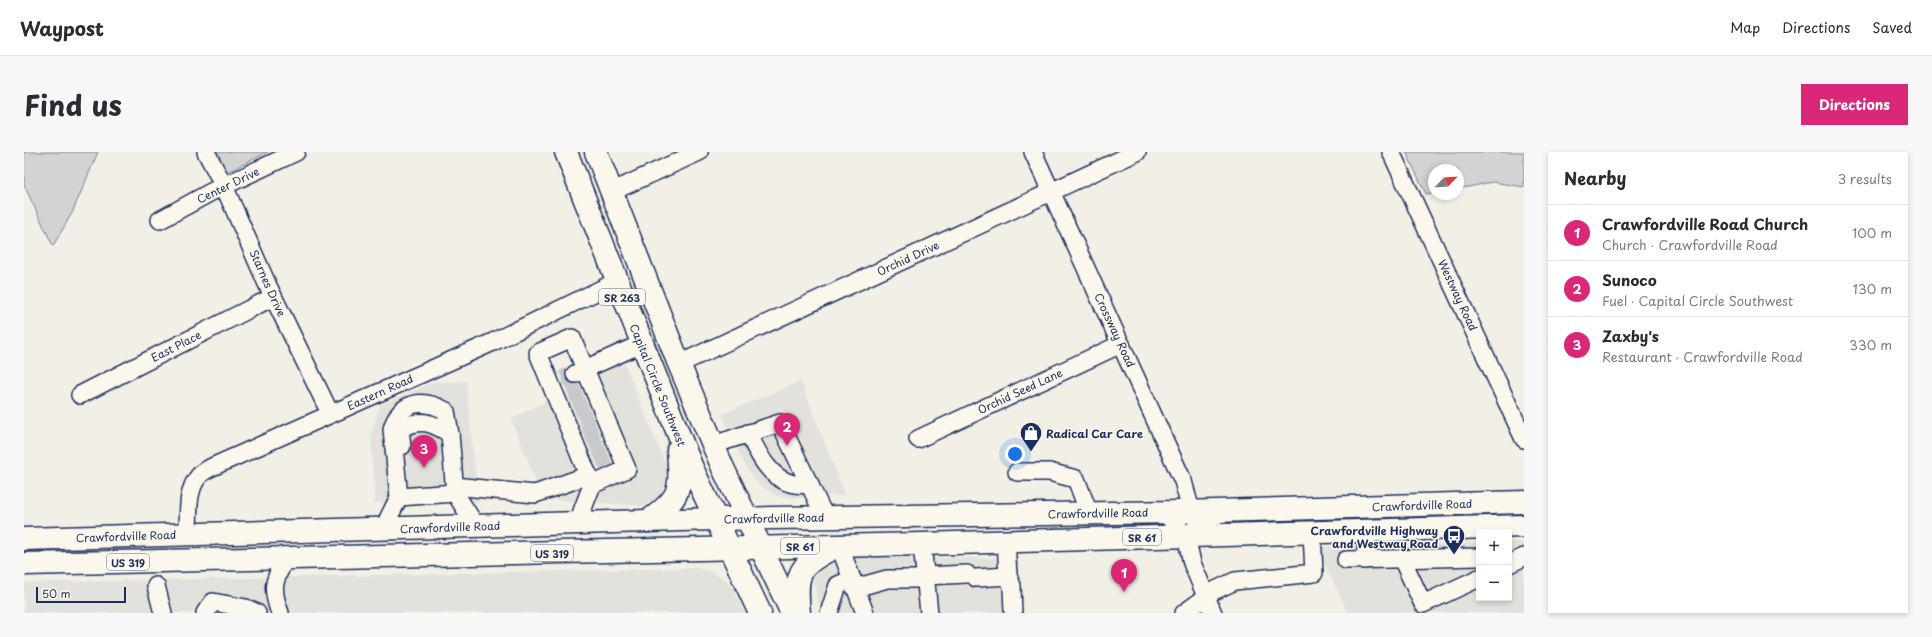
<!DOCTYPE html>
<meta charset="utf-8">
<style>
:root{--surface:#fff;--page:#f7f7f7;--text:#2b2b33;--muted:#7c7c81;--line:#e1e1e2;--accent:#db2777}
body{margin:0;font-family:"Playpen Sans",sans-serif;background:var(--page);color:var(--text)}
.controls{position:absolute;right:12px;bottom:12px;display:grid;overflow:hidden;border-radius:0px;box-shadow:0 2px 6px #0003}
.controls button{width:36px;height:36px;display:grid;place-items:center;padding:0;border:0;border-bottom:1px solid var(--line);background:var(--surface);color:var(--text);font:20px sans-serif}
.compass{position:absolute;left:1404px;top:12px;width:36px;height:36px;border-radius:50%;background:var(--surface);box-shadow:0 2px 6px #0003;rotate:65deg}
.scale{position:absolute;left:12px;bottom:10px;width:90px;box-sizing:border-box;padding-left:4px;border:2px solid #1b2f5e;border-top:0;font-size:11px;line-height:14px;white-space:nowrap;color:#1b2f5e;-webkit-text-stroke:3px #fbf7ec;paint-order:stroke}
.you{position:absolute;left:991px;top:302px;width:14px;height:14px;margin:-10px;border:3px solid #fff;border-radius:50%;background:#1a73e8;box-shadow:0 0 0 6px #1a73e833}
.badge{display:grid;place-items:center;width:26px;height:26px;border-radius:50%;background:var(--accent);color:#fff;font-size:13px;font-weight:700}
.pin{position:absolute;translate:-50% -33px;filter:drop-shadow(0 1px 2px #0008)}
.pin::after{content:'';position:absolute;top:21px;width:14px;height:12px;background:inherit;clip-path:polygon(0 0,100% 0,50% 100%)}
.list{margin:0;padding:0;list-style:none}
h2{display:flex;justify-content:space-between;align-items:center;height:52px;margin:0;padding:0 16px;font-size:17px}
h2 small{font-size:13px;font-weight:400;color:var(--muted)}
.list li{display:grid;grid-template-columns:26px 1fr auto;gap:12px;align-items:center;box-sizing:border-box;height:56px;padding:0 16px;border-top:1px solid var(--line)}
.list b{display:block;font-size:15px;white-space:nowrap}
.list p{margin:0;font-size:13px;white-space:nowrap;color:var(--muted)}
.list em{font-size:13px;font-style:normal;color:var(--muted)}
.map{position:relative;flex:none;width:1500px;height:461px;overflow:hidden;border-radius:0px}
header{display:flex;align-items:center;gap:24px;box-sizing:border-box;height:56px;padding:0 20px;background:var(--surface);border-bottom:1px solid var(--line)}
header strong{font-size:19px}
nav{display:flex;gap:22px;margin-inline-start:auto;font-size:14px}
.intro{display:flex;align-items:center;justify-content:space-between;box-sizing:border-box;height:96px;padding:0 24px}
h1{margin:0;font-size:28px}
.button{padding:10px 18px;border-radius:0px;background:var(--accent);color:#fff;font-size:14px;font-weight:700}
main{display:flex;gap:24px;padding:0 24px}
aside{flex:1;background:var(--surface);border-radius:0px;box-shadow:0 2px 6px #0003}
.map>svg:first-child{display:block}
</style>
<header>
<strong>Waypost</strong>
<nav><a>Map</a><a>Directions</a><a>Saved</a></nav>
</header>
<div class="intro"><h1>Find us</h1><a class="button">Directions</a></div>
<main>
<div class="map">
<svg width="1500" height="461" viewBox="0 0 1500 461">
<rect width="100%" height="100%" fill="#f2efe6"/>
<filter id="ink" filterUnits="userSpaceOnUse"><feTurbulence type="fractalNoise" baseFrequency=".025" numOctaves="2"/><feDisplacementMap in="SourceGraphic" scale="8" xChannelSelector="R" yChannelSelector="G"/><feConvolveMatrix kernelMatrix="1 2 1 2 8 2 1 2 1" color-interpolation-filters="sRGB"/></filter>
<g filter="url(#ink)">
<!-- built -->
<g fill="#e2e1dc">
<path d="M600,210L642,313V332L636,345L620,354L519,347L487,267Z"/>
<path d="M442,229L454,350L351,351L347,283L356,253L410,230Z"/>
<path d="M777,229L821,343L770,346L752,344L733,331L719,310L698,262Z"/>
<path d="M1485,390H1500V461H1324L1293,395L1455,391V446H1485Z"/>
<path d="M819,405L994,406L997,461H799L793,447L787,419L789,416Z"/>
<path d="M673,416L688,420L702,428L709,437L721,461H1L0,459V431Z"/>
</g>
<!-- green -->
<g fill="#d2d3d2" stroke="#768198">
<path d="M0,0H74L48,61L29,94L0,33Z"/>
<path d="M190,0H244L201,21Z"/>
<path d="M1382,0H1500V35L1469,30L1434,37V18H1410V41L1402,42Z"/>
</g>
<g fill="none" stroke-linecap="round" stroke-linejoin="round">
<!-- minor-tunnel -->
<g stroke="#c7c9cb" stroke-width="17" stroke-dasharray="17 8" stroke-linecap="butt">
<path d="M538,227L551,222"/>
<path d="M543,238L555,233"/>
<path d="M549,253L561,248"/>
<path d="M555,267L567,261"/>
<path d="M560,281L573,276"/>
<path d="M567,297L579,291"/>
<path d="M573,310L585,305"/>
</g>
<!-- minor casing -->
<g stroke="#1b2f5e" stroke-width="20">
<g id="minor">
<path d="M182,0L200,34L244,134L306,261"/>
<path d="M1009,0L1159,329L1167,359"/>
<path d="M1367,0L1500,287"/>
<path d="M587,40L675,0"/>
<path d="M136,68L187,40L272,0"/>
<path d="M655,212L1113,0"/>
<path d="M551,222L561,217L548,186L514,201L568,333L603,317L561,217L617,192"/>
<path d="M56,243L249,145"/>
<path d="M724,281C734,301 745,327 770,332C775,333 780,332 786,332"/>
<path d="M894,287L1097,192"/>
<path d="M689,293L756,271L801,365"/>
<path d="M378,294L376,277C397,266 408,270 426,282"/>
<path d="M993,320H1025L1052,327L1065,361"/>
<path d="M430,334L511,342L565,323"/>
<path d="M375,345L431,341"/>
<path d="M1140,360L1162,384L1168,411L1189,461"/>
<path d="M558,371V359L568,333"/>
<path d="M359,377L375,345L368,277C376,249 398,246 422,259L426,282L431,341L452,374"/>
<path d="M164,382C165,364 162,338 175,324C178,320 184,317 188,315L469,190L592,130"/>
<path d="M1162,384L1176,373L1200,359"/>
<path d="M982,389L984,424L988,434L989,461"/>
<path d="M898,392L905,461"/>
<path d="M815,393L841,461"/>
<path d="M1378,407L1399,452L1455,426"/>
<path d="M1322,408L1455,405"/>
<path d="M1341,408L1344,378"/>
<path d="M1485,412L1500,405"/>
<path d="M901,424L943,422"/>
<path d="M952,426L984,424"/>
<path d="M132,434L139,461"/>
<path d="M831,436L863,427H902"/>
<path d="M1181,443L1211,429L1290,421L1288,380"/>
<path d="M181,461L189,450L222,456L233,461"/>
<path d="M256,461C247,436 249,430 261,407"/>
<path d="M805,461L814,433L828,427"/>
<path d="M1160,461L1182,445"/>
</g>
</g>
<!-- major casing -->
<g stroke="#1b2f5e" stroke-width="25">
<g id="major">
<path d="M542,0L668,316L736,461"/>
<path d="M572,0L655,212L699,316L768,461"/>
<path d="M624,369C658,345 657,338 654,298"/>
<path d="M0,387L691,367L1156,360L1500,350"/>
<path d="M0,412L898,392L1500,374"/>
<path d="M775,461C771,421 774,413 811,395"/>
</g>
</g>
<!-- minor -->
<use href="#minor" stroke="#fbf7ec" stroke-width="17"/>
<!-- major -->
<use href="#major" stroke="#fbf7ec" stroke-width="22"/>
</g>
</g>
<!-- icons -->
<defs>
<g id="shop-pin" transform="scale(1.15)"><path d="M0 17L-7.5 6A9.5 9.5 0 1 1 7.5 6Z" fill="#1b2f5e" stroke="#fbf7ec"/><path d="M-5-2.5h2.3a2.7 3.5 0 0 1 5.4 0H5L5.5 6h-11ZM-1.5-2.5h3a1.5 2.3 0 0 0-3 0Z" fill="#fff"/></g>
<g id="bus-pin" transform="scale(1.15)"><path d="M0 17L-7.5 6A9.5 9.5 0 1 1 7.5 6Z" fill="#1b2f5e" stroke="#fbf7ec"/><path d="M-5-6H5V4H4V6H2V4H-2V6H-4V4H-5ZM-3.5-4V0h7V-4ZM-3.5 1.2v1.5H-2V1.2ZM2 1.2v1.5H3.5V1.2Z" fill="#fff"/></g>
</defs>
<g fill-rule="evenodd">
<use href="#shop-pin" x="1007" y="281"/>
<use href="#bus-pin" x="1430" y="384"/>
</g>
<g text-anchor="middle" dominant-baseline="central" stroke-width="3" stroke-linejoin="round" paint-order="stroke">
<!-- shield labels -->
<g fill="#fbf7ec" stroke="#5e6b89" stroke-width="1">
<rect x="575" y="137" width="46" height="16" rx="3"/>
<rect x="1099" y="377" width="38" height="16" rx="3"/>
<rect x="757" y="386" width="38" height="16" rx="3"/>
<rect x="507" y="393" width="42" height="16" rx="3"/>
<rect x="83" y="402" width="42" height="16" rx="3"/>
</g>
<g font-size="10" font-weight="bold" fill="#1b2f5e">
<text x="598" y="145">SR 263</text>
<text x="1118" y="385">SR 61</text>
<text x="776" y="394">SR 61</text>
<text x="528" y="401">US 319</text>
<text x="104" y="410">US 319</text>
</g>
<!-- street labels -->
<g font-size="11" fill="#1b2f5e" stroke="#fbf7ec">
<text transform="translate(204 33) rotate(-26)">Center Drive</text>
<text transform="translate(884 106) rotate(-25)">Orchid Drive</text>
<text transform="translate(244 131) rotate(66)">Starnes Drive</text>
<text transform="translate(1434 143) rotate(65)">Westway Road</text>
<text transform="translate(1091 178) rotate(65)">Crossway Road</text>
<text transform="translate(152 194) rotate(-27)">East Place</text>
<text transform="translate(634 233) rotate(68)">Capital Circle Southwest</text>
<text transform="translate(996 239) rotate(-25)">Orchid Seed Lane</text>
<text transform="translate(356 240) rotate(-24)">Eastern Road</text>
<text transform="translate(1398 353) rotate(-2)">Crawfordville Road</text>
<text transform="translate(1074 361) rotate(-1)">Crawfordville Road</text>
<text transform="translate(750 366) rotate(-1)">Crawfordville Road</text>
<text transform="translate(426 375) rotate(-2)">Crawfordville Road</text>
<text transform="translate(102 384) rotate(-2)">Crawfordville Road</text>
</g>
<!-- poi labels -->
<g font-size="11" font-weight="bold" fill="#1b2f5e" stroke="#fbf7ec" text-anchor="start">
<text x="1022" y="281">Radical Car Care</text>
<text x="1414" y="378" text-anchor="end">Crawfordville Highway<tspan x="1414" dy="13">and Westway Road</tspan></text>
</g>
</g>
</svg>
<div class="controls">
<button>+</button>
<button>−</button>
</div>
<svg class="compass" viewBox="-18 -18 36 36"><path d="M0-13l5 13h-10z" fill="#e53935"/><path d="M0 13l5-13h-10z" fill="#7c7c81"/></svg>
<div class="scale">50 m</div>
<div class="you"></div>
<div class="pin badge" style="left:1100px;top:440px">1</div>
<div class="pin badge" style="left:763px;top:294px">2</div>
<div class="pin badge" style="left:400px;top:316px">3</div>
</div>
<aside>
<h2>Nearby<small>3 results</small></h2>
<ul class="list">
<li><span class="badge">1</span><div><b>Crawfordville Road Church</b><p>Church · Crawfordville Road</p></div><em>100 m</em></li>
<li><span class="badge">2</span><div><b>Sunoco</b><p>Fuel · Capital Circle Southwest</p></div><em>130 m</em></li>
<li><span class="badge">3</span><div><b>Zaxby's</b><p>Restaurant · Crawfordville Road</p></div><em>330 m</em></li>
</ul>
</aside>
</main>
